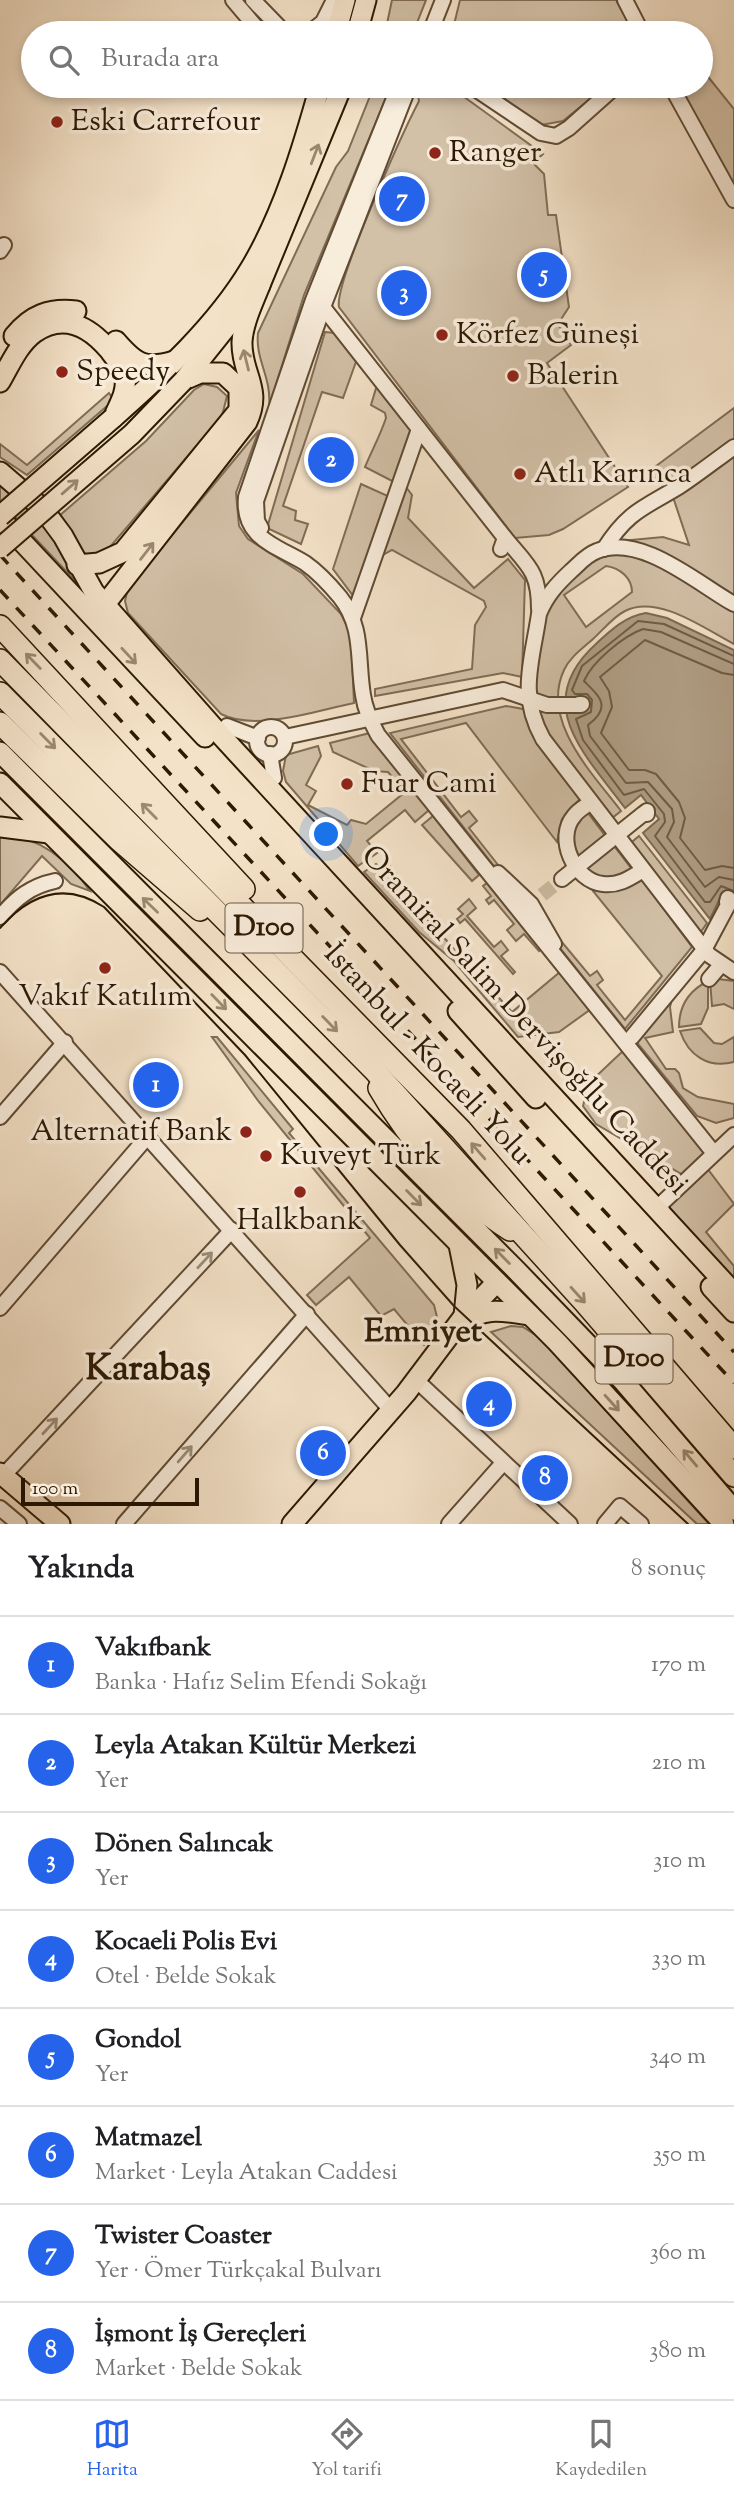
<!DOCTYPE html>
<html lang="tr">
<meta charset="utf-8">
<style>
:root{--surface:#fff;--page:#f2f2f2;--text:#202124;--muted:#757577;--line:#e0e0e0;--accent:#2563eb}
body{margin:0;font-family:"Sorts Mill Goudy",serif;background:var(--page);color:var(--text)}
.scale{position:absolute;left:21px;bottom:18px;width:178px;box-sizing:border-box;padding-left:7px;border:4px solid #2d1903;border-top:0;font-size:19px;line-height:24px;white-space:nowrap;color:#2d1903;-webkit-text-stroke:5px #f8ecdb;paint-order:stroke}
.you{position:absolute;left:327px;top:835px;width:24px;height:24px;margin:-18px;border:5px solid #fff;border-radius:50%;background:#1a73e8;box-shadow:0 0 0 10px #1a73e833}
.badge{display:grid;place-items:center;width:46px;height:46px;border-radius:50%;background:var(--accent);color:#fff;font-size:23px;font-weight:700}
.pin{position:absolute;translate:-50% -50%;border:4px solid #fff;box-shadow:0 2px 7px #0006}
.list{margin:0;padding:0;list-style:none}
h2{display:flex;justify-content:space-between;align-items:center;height:91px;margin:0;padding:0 28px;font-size:30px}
h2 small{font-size:23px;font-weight:400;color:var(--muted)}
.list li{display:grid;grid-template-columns:46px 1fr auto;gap:21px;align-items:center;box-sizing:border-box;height:98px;padding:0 28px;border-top:2px solid var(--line)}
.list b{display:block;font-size:26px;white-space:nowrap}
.list p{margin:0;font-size:23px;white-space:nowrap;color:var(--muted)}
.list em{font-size:23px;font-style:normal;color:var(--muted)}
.icon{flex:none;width:38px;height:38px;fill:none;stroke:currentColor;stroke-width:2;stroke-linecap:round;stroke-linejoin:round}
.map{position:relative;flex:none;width:734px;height:1524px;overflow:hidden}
.search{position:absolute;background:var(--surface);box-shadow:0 4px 10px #0003;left:21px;right:21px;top:21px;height:77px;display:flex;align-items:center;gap:18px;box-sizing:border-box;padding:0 24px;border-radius:38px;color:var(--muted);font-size:26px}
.sheet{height:875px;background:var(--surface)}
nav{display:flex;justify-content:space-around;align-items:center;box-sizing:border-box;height:98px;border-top:2px solid var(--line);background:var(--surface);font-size:19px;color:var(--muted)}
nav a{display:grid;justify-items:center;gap:4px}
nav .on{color:var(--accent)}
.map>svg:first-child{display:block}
</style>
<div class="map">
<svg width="734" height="1524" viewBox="0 0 734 1524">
<rect width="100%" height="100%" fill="#f4e2c8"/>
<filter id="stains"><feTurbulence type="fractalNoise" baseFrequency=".00286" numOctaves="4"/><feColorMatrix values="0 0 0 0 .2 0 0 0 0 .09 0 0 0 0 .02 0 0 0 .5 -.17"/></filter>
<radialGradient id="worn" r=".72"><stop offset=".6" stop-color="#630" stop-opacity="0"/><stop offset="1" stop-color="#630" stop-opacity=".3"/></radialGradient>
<!-- green -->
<g fill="#d2c0a7" stroke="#806c55" stroke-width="2" fill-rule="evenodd">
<path d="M392,0H426L413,33H385Z"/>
<path d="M460,0H616L635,33H452Z"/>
<path d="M701,68L734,109V185L679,86H701Z"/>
<path d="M374,86H391L304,295L269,407C272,377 255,360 258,333L336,167L348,151Z"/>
<path d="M426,86H449L543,154L533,163L544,174L548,215H556L569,307L558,324L571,345L547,363L628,487L563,529L549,535L515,538L339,307C334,284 404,130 419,101L418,95Z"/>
<path d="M484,86H606L563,121L541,125Z"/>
<path d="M325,332L335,333L357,359L343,398L322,392L283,506L296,511L295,520L308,524L301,544L267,528Z"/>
<path d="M204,384L217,387L227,396L222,416L104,554C77,562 71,536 59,516L146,441L194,390Z"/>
<path d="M377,385L411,429L396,483L365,467C372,450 380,436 386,418L385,413L371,405Z"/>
<path d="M109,393L114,400L27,475L0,457V444L27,465Z"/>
<path d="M734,408V439L667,488L648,472Z"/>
<path d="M259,430L236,493L239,526L248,539L303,574L341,614L351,634L354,703C318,710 255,732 221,714L128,613L125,601L128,588Z"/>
<path d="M734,453V644C705,629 658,594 625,611C613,617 603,630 593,639C583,648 570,657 564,670C540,721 593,774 621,811L607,822L543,739L530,699L546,604L604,549L621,541L663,537L689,545L673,497ZM606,566C620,568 632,578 632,592L586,627L564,595Z"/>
<path d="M0,479L47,528L81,587L0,501Z"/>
<path d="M361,484L390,497L357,601L333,569Z"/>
<path d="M406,487L412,495L408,518L474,588L508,559L525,580L522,677L503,673L375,696V689L472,669L475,625L486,607L484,601L392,550L383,555L368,596L365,595L399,494Z"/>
<path d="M506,706L523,709L535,739L580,799L562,819L557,842L466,723L401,739L461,817L469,811L477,821L469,828L506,875L497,870L390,733Z"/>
<path d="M370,733L429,810L415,822L405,810L367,841L377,853L358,866L286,782L283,771L286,755L318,746L321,756L306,785L316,791L308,805L347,825L351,820L366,824L405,792L388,772L374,771L333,752L330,743Z"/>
<path d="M585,809L606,837L578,860C570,841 570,824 585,809Z"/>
<path d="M433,816L479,875L472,881L422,825Z"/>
<path d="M639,836L707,923L696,939L626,847Z"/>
<path d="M0,837C37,833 70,862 90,891L71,884L42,856L0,905Z"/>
<path d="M611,842L634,872L605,881L582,866Z"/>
<path d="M376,864L382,870L389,865L396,873L390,879L482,979L487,974L493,980L488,986L512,1012L560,972L591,1009L559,1032L518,1037L454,961L419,932L364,872Z"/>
<path d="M639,876L692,947L625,1029L559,947L556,935L590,976L597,971L603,980L597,985L625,1020L662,976L593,891Z"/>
<path d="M487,883L541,949L539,951L524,934L516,941L507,930L514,924L494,900L489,904L486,900L491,896L483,886Z"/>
<path d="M469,899L476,908L467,916L494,947L501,941L508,950L501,956L515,972L513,974L465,919L460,923L457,919L463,914L458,909Z"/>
<path d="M718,979L734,981V1009L724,1004L712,1006L710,980Z"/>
<path d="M708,981V1008L701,1024L679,1027C679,1006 688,991 708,981Z"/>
<path d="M674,991L670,1007L673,1032L645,1038L666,1069H675L679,1073L683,1088L698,1097L734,1104V1118L716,1123L697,1116L634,1039Z"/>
<path d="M700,1028L714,1043L722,1044L734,1037V1062C708,1069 688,1055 680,1031Z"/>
<path d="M212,1037H217L293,1129L289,1133L434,1305L439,1325L424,1345L394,1309L381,1316L349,1277L316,1305L307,1295L370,1238L259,1102Z"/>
<path d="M625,1049L708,1152L683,1175L596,1124L583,1106L589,1083Z"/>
<path d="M704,1164L734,1204L706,1232L734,1266V1280L667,1207Z"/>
<path d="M511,1326L523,1327L540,1338L709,1524H697L491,1332Z"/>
</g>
<!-- water -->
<path fill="#b09e85" stroke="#7c6951" stroke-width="2" d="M646,613L667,618L734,650V899L723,892L710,919L643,833L659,819L641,795L625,808C584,753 530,703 597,643C611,630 626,616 646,613Z"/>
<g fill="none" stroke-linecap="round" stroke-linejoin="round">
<!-- shore -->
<g stroke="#6e5c44" stroke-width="2">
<path d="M734,656L664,624L638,621L582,666L572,690L575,694H587L592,700L591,712L576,719L583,740L624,795L644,789L664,814L665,822L655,836L705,902H710L721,886L734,891"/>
<path d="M734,664L661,632L643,629C623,636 592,662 584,681C600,697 612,707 588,725L590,736L626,783L648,782L672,809L674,822L667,837L705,887L719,877L734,880"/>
<path d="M734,675L722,673L645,640L600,677L609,691L612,707L601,733L629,770H645L656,774L679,802L685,818L680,838L705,870L722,866L734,868"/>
</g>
<!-- minor-tunnel -->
<path stroke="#ccbaa1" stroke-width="14" stroke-dasharray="14 7" stroke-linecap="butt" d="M542,895L562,879"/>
<!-- minor casing -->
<g stroke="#5f4b34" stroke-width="18">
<g id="minor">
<path d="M233,0L261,33"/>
<path d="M253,0L285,33"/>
<path d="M625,0L642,33"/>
<path d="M309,33L323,22L334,0"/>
<path d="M430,33L443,0"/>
<path d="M399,86L313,300L246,497C242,538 275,545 305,563C318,572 330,585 340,597C364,627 357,660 363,695C365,710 371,722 378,735L713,1152"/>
<path d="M471,86L541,133L556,136L569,128L616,86"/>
<path d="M671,86L734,200"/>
<path d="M0,251L4,245"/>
<path d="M319,302L505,538L501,549"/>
<path d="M261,528L257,521L256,501L325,302L409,86"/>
<path d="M505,538C528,566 539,571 539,609"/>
<path d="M604,549C628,511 644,508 680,486C698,474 716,460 734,447"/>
<path d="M734,604C698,584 641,533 597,551C586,555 579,564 571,571C557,584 546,596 539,614C532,662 518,694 543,739L709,955L734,972"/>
<path d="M353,618L419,429"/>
<path d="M227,726L258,738"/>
<circle cx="271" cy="741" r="14"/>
<path d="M285,737L503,690L547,705H581L582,704H579"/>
<path d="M270,754L274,778"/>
<path d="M591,802C586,806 578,810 574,816C555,838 574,881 603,884C619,886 630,878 643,870"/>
<path d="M498,873L531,904L554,944"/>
<path d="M562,879L643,814H647V811L643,814"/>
<path d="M0,917C16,898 31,886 55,881"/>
<path d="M0,972L391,1410"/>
<path d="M709,979L720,966"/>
<path d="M632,1037L704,950L730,901L728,898L727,902"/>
<path d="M0,1117L65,1042"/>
<path d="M662,1214L661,1204L734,1135"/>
<path d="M0,1308L148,1136"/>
<path d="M415,1379L570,1524"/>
<path d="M3,1476L232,1230"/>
<path d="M0,1508L19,1524"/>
<path d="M124,1524L307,1314"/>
<path d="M449,1524L503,1463"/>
<path d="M605,1524L620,1506L641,1524"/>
</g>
</g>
<!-- major casing -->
<g stroke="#2d1903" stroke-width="23">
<g id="major">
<path d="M336,33L345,0"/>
<path d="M357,33L366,0"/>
<path d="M14,336C31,315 49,308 76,311"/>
<path d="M116,341C135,363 144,370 174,361"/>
<path d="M184,380L260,285L342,86"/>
<path d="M0,382C10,365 18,345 34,333C63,312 89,326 109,350C116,359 123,367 125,378C127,391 120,403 115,414"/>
<path d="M113,418C163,374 215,327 250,269C283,214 303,147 320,86"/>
<path d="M0,472L43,509L63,536L94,592L215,729L734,1293"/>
<path d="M0,518L205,737"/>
<path d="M77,565L99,563L123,552L239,410V388L223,373H200L184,380"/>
<path d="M99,612L247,422C263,388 241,374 242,342C243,323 253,303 260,285"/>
<path d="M0,752L516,1270L624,1382L734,1510"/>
<path d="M0,783L557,1342L724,1524"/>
<path d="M0,827L49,833"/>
<path d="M458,1011L536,1098"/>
<path d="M459,1245L467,1285L464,1316"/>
<path d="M711,1287L734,1312"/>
<path d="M465,1324C481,1305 508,1312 530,1315"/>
<path d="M0,1473L60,1524"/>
<path d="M292,1524L406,1393L464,1316L497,1282"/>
</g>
</g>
<!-- highway casing -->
<g stroke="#2d1903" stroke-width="24">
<g id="highway">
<path d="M0,626L244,889"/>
<path d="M0,660L461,1130L734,1448"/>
<path d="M0,693L373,1069L584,1302L734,1476"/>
<path d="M0,723L119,840L200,910"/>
<path d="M379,1088C410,1142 457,1196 510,1230"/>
</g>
</g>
<!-- minor -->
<use href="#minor" stroke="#f8ecdb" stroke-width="14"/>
<!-- major -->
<use href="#major" stroke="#f4e2c8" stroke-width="19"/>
<!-- highway -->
<use href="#highway" stroke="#f4e2c8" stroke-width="21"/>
<!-- tram -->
<path stroke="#2d1903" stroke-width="2" d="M0,928C29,895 64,881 104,907L245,1055L400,1245L454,1306L688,1524"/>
<!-- rail -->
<g stroke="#2d1903" stroke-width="3.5" stroke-dasharray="12 12" stroke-linecap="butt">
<path d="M0,555L734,1352"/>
<path d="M0,590L734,1383"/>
</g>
<!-- major-bridge casing -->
<g stroke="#2d1903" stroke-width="23" stroke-linecap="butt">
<g id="major-bridge">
<path d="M0,516L113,418"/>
<path d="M0,548L132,434L184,380"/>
</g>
</g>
<!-- major-bridge -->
<use href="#major-bridge" stroke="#f4e2c8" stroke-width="19"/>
</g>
<!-- one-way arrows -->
<defs><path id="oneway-shaft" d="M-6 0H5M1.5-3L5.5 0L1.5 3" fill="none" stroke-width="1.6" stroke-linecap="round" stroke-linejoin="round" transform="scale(1.75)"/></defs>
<g stroke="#9a886f">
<use href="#oneway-shaft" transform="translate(315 154) rotate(-69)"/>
<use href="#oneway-shaft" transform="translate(246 360) rotate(-104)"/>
<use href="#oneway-shaft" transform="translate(70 487) rotate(-41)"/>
<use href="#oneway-shaft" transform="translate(147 551) rotate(-52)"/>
<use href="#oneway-shaft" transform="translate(129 656) rotate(47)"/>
<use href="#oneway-shaft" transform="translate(33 661) rotate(-134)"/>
<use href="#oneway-shaft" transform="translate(48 741) rotate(45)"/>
<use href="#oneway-shaft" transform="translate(149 811) rotate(-135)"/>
<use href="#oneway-shaft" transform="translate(150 905) rotate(-136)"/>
<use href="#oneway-shaft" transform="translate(219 1002) rotate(46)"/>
<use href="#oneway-shaft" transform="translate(330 1024) rotate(46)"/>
<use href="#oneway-shaft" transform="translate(478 1151) rotate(-131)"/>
<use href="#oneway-shaft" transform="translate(414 1198) rotate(45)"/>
<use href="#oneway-shaft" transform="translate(502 1256) rotate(-135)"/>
<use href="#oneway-shaft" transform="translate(578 1295) rotate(48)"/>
<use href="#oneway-shaft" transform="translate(612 1403) rotate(48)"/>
<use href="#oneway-shaft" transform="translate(690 1458) rotate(-130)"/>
</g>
<g stroke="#9d8d7a">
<use href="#oneway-shaft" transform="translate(205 1260) rotate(-47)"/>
<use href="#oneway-shaft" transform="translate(50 1426) rotate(-47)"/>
<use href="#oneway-shaft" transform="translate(185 1454) rotate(-49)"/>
</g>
<!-- markers -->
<g fill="#8f2418" stroke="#f8ecdb" stroke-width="2.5">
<circle cx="57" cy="122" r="7"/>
<circle cx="435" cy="153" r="7"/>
<circle cx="442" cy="335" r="7"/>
<circle cx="62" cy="372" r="7"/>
<circle cx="513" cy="376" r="7"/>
<circle cx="520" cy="474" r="7"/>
<circle cx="347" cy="784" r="7"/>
<circle cx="105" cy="968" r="7"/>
<circle cx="246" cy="1132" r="7"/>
<circle cx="266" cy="1156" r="7"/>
<circle cx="300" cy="1192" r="7"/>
</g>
<g text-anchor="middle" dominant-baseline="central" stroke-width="7" stroke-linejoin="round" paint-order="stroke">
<!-- shield labels -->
<g fill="#f8ecdb" stroke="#6a5844" stroke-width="2">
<rect x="225.5" y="903.5" width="77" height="49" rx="5"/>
<rect x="595.5" y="1334.5" width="77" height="49" rx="5"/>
</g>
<g font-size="28" font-weight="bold" fill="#2d1903">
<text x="264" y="928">D100</text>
<text x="634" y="1359">D100</text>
</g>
<!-- poi labels -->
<g font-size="30" fill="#2d1903" stroke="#f8ecdb" text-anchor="start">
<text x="71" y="122">Eski Carrefour</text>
<text x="449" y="153">Ranger</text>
<text x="456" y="335">Körfez Güneşi</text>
<text x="76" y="372">Speedy</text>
<text x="527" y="376">Balerin</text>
<text x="534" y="474">Atlı Karınca</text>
<text x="361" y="784">Fuar Cami</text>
<text x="105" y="997" text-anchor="middle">Vakıf Katılım</text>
<text x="232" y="1132" text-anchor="end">Alternatif Bank</text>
<text x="280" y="1156">Kuveyt Türk</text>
<text x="300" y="1221" text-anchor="middle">Halkbank</text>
</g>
<!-- street labels -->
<g font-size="30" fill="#2d1903" stroke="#f8ecdb">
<text transform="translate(524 1021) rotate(47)">Oramiral Salim Dervişoğllu Caddesi</text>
<text transform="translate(427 1055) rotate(47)">İstanbul - Kocaeli Yolu</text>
</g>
<!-- quarter labels -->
<g font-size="33" font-weight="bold" fill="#2d1903" stroke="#f8ecdb">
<text x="423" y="1333">Emniyet</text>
</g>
<!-- district labels -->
<g font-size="37" font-weight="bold" fill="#2d1903" stroke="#f8ecdb">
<text x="148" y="1370">Karabaş</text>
</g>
</g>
<rect width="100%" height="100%" filter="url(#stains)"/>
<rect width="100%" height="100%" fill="url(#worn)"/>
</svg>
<div class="scale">100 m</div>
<div class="you"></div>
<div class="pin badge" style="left:156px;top:1085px">1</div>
<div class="pin badge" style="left:331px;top:460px">2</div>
<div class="pin badge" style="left:404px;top:293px">3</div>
<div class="pin badge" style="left:489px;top:1404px">4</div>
<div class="pin badge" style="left:544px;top:275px">5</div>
<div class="pin badge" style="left:323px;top:1453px">6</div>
<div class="pin badge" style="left:402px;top:199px">7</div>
<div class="pin badge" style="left:545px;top:1478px">8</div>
<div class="search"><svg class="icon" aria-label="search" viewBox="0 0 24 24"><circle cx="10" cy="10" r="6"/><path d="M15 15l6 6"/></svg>Burada ara</div>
</div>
<section class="sheet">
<h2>Yakında<small>8 sonuç</small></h2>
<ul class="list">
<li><span class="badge">1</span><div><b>Vakıfbank</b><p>Banka · Hafız Selim Efendi Sokağı</p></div><em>170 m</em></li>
<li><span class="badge">2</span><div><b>Leyla Atakan Kültür Merkezi</b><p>Yer</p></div><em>210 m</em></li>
<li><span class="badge">3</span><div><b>Dönen Salıncak</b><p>Yer</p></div><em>310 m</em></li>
<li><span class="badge">4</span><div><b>Kocaeli Polis Evi</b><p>Otel · Belde Sokak</p></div><em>330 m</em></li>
<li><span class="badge">5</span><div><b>Gondol</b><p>Yer</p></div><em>340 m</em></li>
<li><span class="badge">6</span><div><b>Matmazel</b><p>Market · Leyla Atakan Caddesi</p></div><em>350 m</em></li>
<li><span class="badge">7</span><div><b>Twister Coaster</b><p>Yer · Ömer Türkçakal Bulvarı</p></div><em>360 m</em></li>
<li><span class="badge">8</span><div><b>İşmont İş Gereçleri</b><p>Market · Belde Sokak</p></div><em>380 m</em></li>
</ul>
</section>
<nav>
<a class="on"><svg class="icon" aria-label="map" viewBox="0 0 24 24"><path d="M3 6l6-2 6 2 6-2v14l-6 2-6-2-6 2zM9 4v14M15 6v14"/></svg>Harita</a>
<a><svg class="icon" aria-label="directions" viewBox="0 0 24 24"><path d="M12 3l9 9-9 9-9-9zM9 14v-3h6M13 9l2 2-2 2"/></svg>Yol tarifi</a>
<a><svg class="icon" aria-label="saved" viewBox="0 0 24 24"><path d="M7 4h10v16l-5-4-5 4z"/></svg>Kaydedilen</a>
</nav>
